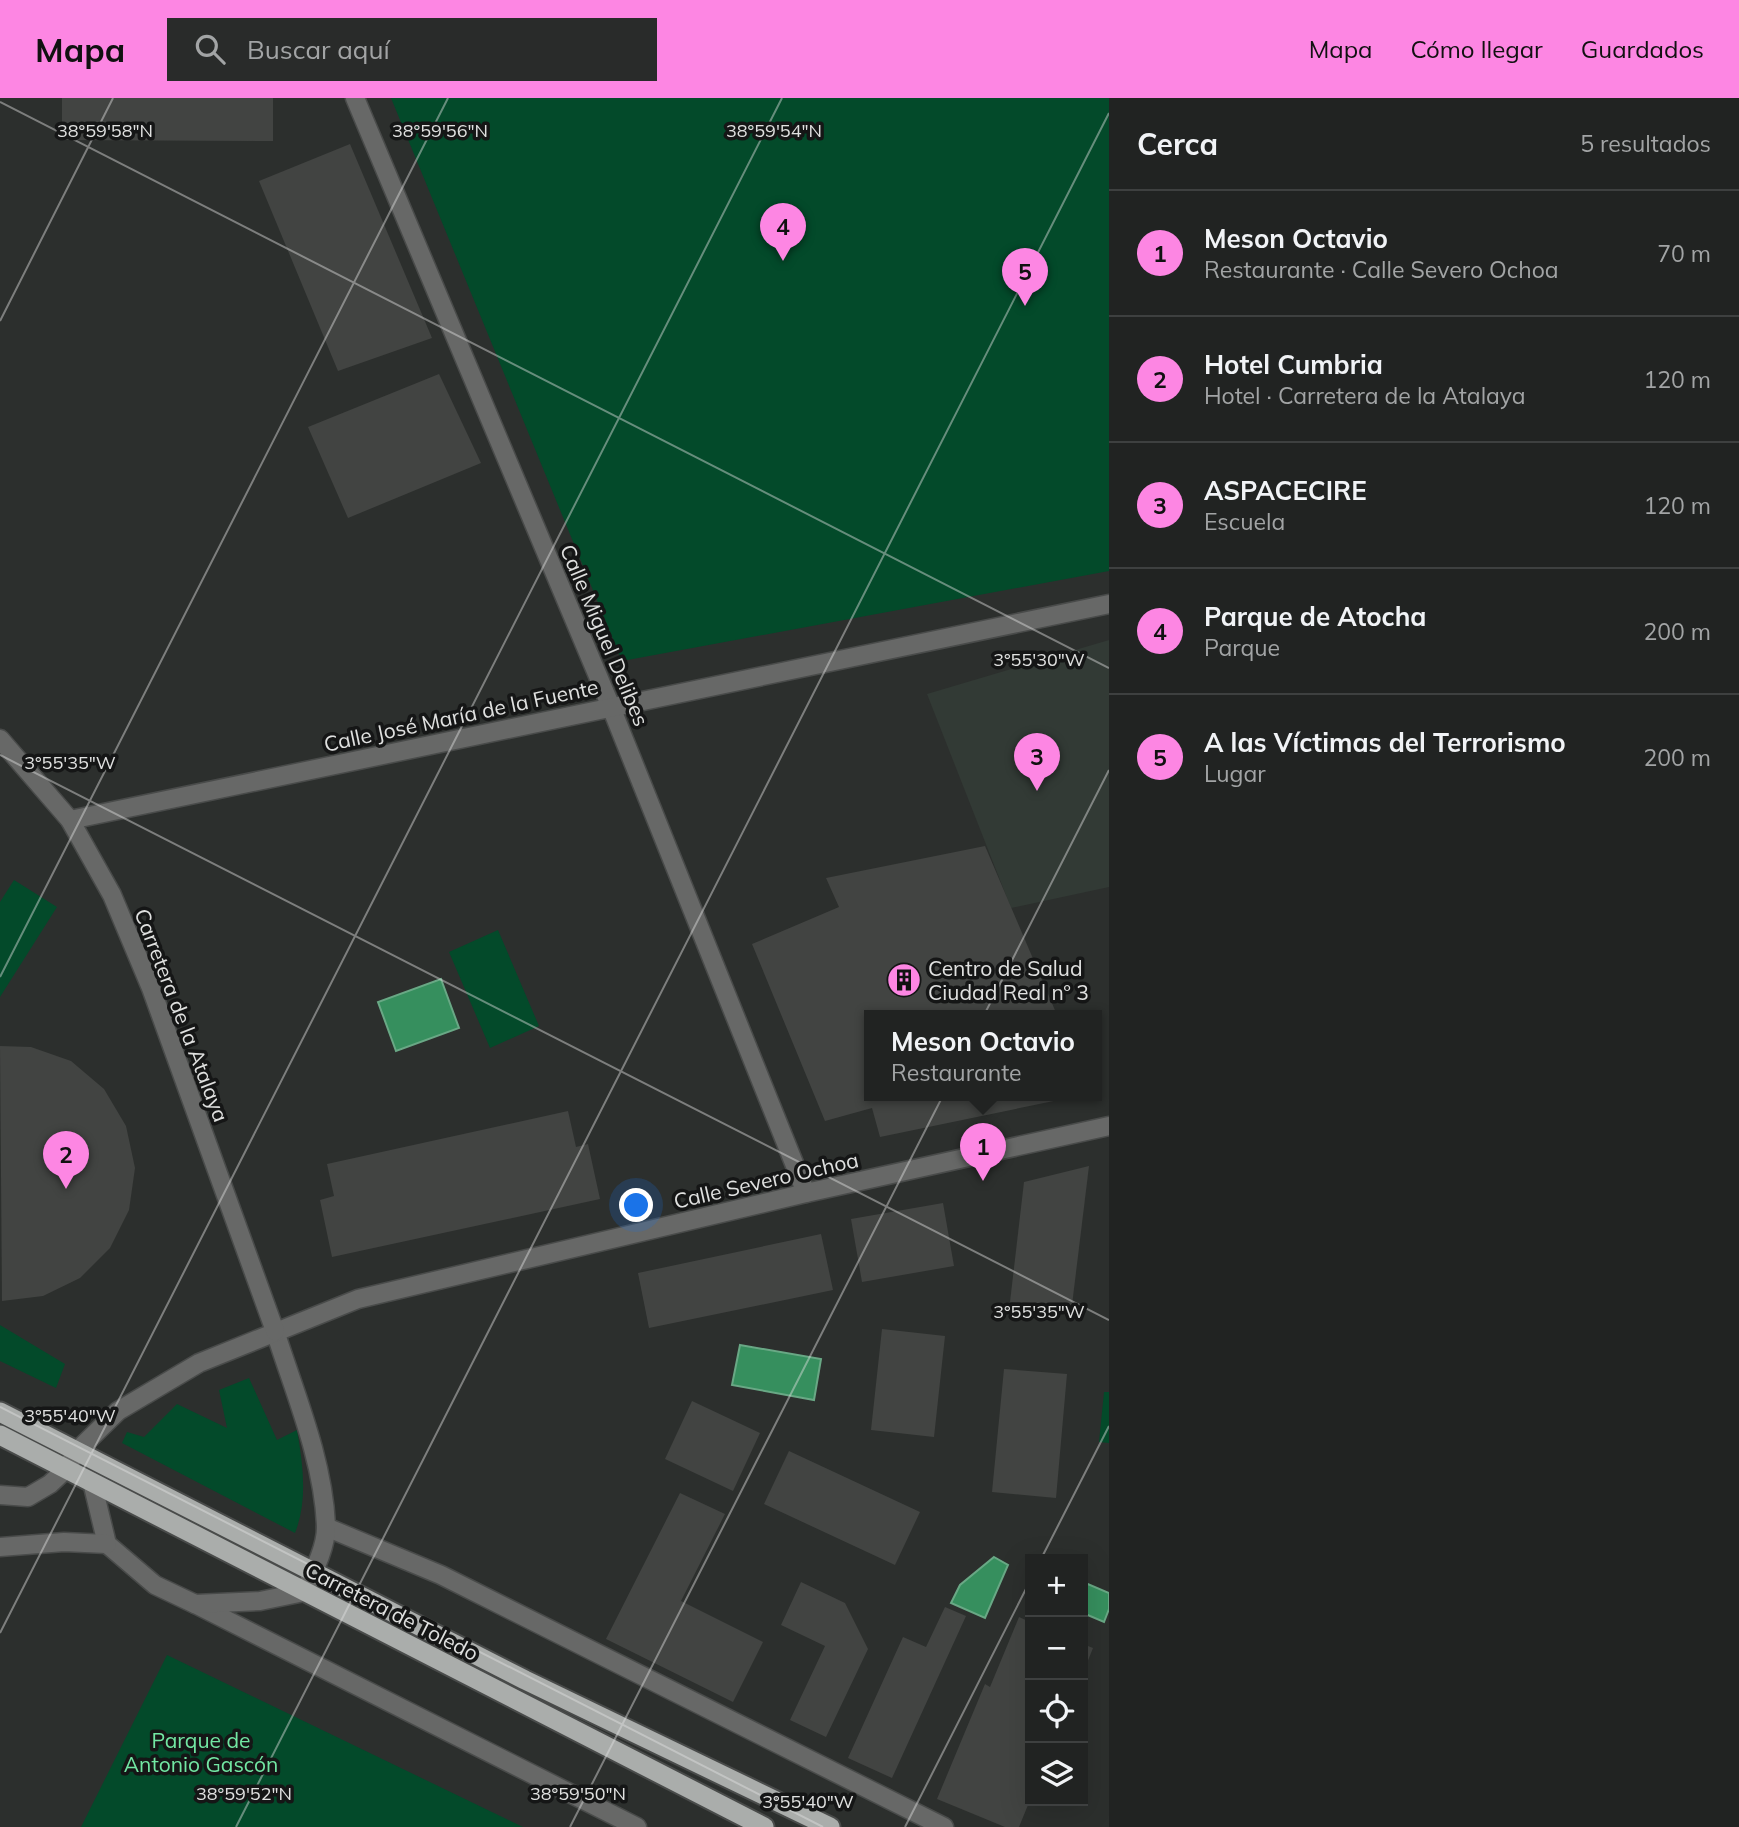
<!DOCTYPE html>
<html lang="es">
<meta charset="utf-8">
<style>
:root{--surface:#212322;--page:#292b2a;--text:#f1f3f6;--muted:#a2a4a5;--line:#3e4040;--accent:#fd86e3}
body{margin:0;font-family:Mulish,sans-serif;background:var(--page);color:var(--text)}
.controls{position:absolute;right:21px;bottom:21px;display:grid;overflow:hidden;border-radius:0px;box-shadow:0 7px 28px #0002}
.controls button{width:63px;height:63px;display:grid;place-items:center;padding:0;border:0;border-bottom:2px solid var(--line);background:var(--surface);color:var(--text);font:35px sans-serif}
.you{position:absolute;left:637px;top:1108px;width:24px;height:24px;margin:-18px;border:5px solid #fff;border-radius:50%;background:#1a73e8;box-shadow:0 0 0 10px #1a73e833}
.badge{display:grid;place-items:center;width:46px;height:46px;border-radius:50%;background:var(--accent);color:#111;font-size:23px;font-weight:700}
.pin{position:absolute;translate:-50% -58px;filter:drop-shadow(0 2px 4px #0008)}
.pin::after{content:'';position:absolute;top:37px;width:24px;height:21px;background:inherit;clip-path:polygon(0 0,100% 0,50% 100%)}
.popup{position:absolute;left:864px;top:912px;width:238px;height:91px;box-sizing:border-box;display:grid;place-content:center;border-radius:0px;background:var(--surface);filter:drop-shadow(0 2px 5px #0005);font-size:23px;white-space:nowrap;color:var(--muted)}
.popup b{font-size:26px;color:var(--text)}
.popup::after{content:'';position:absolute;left:50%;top:100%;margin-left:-14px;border:14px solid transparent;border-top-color:var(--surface)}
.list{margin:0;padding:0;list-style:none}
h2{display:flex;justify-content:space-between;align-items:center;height:91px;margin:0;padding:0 28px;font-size:30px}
h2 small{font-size:23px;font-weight:400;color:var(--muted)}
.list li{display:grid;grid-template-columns:46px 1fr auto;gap:21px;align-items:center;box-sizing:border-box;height:126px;padding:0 28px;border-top:2px solid var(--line)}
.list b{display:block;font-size:26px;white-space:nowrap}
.list p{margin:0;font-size:23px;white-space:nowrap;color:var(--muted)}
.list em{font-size:23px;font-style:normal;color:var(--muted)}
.icon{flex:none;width:38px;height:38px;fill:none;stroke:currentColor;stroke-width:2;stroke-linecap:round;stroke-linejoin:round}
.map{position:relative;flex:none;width:1109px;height:1729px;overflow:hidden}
header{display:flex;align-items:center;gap:42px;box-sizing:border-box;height:98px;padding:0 35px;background:var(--accent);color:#111}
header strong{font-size:33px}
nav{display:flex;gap:38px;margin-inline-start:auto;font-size:24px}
.search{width:490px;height:63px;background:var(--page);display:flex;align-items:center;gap:18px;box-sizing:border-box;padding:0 24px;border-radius:0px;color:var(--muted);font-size:26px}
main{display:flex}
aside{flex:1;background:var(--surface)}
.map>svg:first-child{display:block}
</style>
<header>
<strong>Mapa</strong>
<div class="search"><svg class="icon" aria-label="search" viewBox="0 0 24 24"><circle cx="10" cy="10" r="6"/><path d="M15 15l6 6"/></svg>Buscar aquí</div>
<nav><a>Mapa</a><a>Cómo llegar</a><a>Guardados</a></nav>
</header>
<main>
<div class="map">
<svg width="1109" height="1729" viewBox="0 0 1109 1729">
<rect width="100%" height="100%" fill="#2c2f2d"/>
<!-- built -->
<path fill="#323a35" d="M1109,542V789L1011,810L927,596Z"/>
<!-- green -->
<g fill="#034a2a">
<path d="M391,0H1109V473L622,563Z"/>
<path d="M14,782L57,809L0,899V804Z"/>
<path d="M498,832L539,928L490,950L449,854Z"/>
<path d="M0,1227L65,1266L56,1290L0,1263Z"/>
<path d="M249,1280L277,1342L297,1332C303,1367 308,1402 295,1435L122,1345L127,1334L144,1339L177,1306L227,1330L219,1292Z"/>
<path d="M1104,1294H1109V1345L1099,1344Z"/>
<path d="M167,1557L523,1729H81Z"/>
</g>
<!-- water -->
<g fill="#368f5e" stroke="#69a885" stroke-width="2">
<path d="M441,881L459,930L396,953L378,904Z"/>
<path d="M740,1247L821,1261L814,1302L732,1287Z"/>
<path d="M994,1459L1008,1467L985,1520L951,1505L960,1487Z"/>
<path d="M1083,1484L1109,1495V1511L1104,1524L1083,1515Z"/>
</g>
<!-- building -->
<g fill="#424442">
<path d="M62,0H273V43L62,42Z"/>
<path d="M350,46L432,240L338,273L259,83Z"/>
<path d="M439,276L481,365L348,420L308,329Z"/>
<path d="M985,748L1057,917H869V997L1078,998L880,1039L872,1010L825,1023L752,846L839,809L826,780Z"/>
<path d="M0,948L31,949L71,963L104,991L126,1028L135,1070L129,1112L110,1150L80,1180L43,1198L2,1203Z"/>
<path d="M568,1013L576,1049L588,1046L600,1101L332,1159L320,1102L334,1098L327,1066Z"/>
<path d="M1089,1068L1072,1207L1010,1204L1024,1084Z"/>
<path d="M943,1105L954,1168L862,1184L851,1121Z"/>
<path d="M821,1136L833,1192L649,1230L638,1175Z"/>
<path d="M882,1231L945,1238L934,1339L871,1332Z"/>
<path d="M1004,1271L1067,1276L1056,1400L992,1394Z"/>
<path d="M692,1303L760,1335L733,1393L665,1361Z"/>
<path d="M789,1353L920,1414L895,1467L764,1406Z"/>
<path d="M680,1395L725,1416L681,1503L763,1544L733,1604L606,1541Z"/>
<path d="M801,1484L845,1505L868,1551L826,1639L790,1622L825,1548L781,1527Z"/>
<path d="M945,1509L966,1518L892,1680L848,1660L903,1539L926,1549Z"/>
<path d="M1019,1519L1030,1524V1702L1019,1729H1005L937,1701L985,1586L990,1589Z"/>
<path d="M1083,1546L1093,1550L1083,1575Z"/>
</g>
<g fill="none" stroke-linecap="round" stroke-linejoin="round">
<!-- service casing -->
<g stroke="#494b4a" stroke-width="21">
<g id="service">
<path d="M326,1429L441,1477L944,1729"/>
<path d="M195,1506L637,1729"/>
</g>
</g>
<!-- minor casing -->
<g stroke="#494b4a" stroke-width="21">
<g id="minor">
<path d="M355,0L611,609L806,1095"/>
<path d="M70,722L1109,506"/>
<path d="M92,1384L107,1446L155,1487L195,1506L260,1503L304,1494C313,1475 327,1448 326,1427C323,1361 295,1296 275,1233"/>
<path d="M0,1397L28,1399L50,1386L66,1371L77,1353L118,1313L199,1265L358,1201L806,1095L1109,1028"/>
<path d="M0,1449L64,1444L107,1446"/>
</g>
</g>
<!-- tertiary casing -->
<g stroke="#494b4a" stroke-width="21">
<path id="tertiary" d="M0,641L70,722L112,797L151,890L275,1233"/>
</g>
<!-- trunk casing -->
<g stroke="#494b4a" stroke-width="23">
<g id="trunk">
<path d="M0,1314L525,1582L830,1729"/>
<path d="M0,1337L764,1729"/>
</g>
</g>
<!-- service -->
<use href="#service" stroke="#676867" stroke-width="18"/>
<!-- minor -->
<use href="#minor" stroke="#676867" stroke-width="18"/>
<!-- tertiary -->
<use href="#tertiary" stroke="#676867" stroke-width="18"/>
<!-- trunk -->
<use href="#trunk" stroke="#aaadab" stroke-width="19"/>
</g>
<!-- ticks -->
<path fill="none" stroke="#e0e1e0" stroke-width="2" stroke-opacity="0.45" d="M0,4L1109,570M0,223L113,0M0,657L1109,1222M0,879L448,0M0,1309L823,1729M1041,1461L1109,1328M0,1535L782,0M236,1729L1109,15M570,1729L1109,672M905,1729L1030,1483"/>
<!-- icons -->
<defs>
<g id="building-disc" transform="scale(1.75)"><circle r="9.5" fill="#fd86e3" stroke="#151616"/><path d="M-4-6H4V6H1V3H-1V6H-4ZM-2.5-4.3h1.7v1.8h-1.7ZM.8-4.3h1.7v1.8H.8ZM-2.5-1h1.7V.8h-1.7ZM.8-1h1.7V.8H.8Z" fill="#111"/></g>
</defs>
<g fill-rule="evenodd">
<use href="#building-disc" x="904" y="882"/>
</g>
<g text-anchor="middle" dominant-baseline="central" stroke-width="7" stroke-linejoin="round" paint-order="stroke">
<!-- street labels -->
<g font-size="21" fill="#e0e1e0" stroke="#151616">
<text transform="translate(605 537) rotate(67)">Calle Miguel Delibes</text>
<text transform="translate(461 617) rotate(-12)">Calle José María de la Fuente</text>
<text transform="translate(182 917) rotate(69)">Carretera de la Atalaya</text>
<text transform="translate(766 1082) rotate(-13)">Calle Severo Ochoa</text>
<text transform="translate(392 1513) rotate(27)">Carretera de Toledo</text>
</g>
<!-- poi labels -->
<g font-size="21" fill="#e0e1e0" stroke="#151616" text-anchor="start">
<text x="928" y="870">Centro de Salud<tspan x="928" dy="24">Ciudad Real nº 3</tspan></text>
</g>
<!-- park labels -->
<g font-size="21" fill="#72e7a3" stroke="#151616">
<text x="201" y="1642">Parque de<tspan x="201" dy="24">Antonio Gascón</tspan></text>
</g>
</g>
<g font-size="18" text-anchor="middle" fill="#e0e1e0" stroke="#151616" stroke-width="7" stroke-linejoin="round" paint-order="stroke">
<text x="105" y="39">38°59'58"N</text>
<text x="440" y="39">38°59'56"N</text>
<text x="774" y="39">38°59'54"N</text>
<text x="1039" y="568">3°55'30"W</text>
<text x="70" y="671">3°55'35"W</text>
<text x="1039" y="1220">3°55'35"W</text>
<text x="70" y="1324">3°55'40"W</text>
<text x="244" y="1702">38°59'52"N</text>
<text x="578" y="1702">38°59'50"N</text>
<text x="808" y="1710">3°55'40"W</text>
</g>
</svg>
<div class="controls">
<button>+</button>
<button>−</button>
<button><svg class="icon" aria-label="locate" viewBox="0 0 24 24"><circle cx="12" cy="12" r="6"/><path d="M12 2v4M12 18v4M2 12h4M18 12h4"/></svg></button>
<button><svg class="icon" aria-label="layers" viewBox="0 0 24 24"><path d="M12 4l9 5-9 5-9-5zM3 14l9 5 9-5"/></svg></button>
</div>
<div class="you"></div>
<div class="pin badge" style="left:983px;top:1083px">1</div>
<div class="popup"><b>Meson Octavio</b>Restaurante</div>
<div class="pin badge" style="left:66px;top:1091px">2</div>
<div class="pin badge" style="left:1037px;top:693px">3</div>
<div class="pin badge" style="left:783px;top:163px">4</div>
<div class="pin badge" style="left:1025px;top:208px">5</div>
</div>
<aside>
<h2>Cerca<small>5 resultados</small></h2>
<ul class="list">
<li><span class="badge">1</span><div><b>Meson Octavio</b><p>Restaurante · Calle Severo Ochoa</p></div><em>70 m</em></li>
<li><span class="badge">2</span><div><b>Hotel Cumbria</b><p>Hotel · Carretera de la Atalaya</p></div><em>120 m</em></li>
<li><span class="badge">3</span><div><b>ASPACECIRE</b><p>Escuela</p></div><em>120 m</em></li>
<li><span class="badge">4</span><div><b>Parque de Atocha</b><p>Parque</p></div><em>200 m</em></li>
<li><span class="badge">5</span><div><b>A las Víctimas del Terrorismo</b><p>Lugar</p></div><em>200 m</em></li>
</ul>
</aside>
</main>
